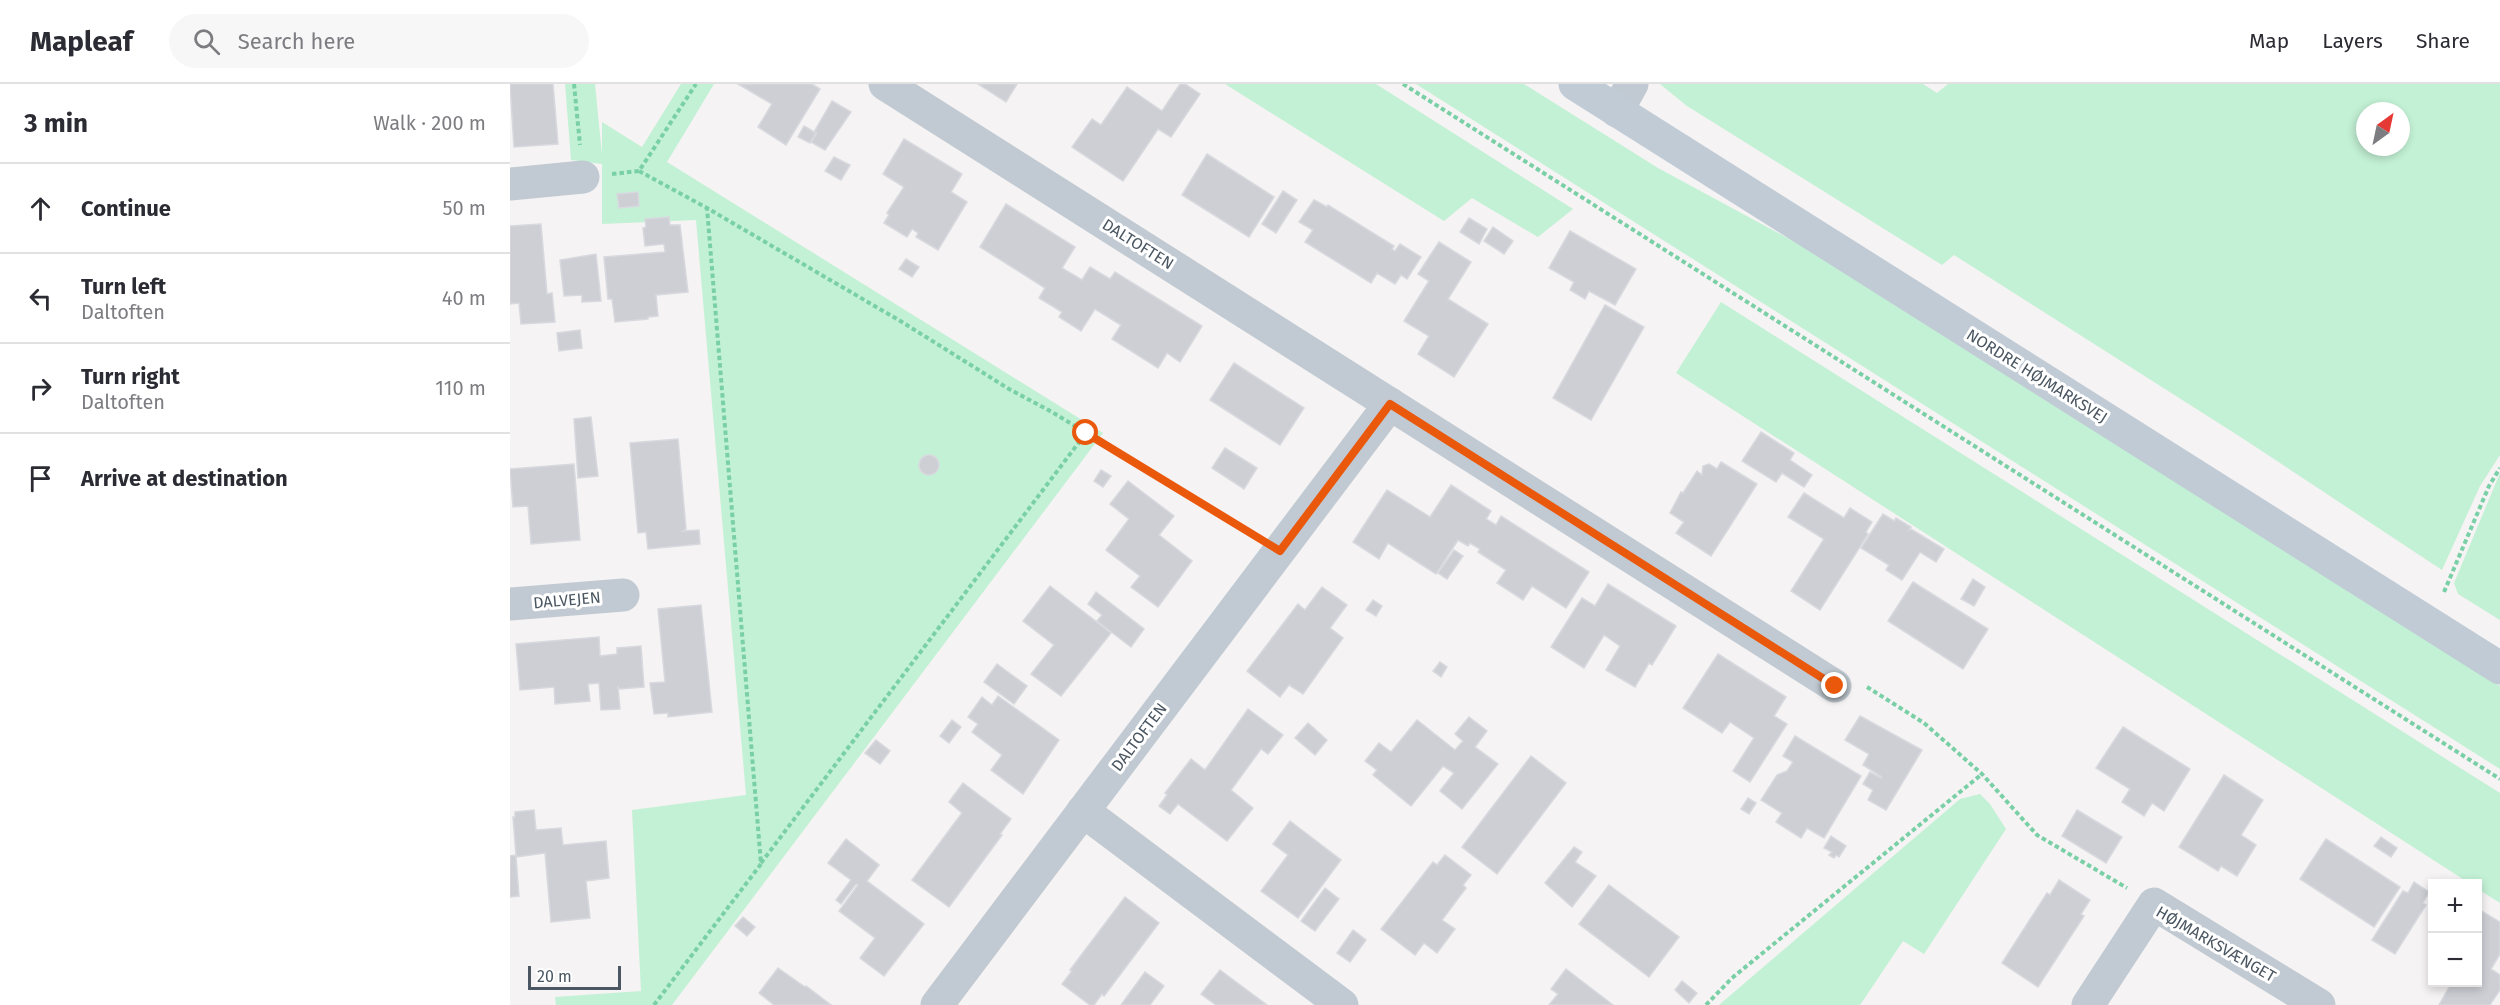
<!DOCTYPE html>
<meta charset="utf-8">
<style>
:root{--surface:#fff;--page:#f7f7f7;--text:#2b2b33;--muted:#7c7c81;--line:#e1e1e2}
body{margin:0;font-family:"Fira Sans",sans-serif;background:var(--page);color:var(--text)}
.controls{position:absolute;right:18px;bottom:18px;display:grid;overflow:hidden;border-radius:0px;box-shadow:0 3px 9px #0003}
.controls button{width:54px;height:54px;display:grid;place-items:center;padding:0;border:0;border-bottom:2px solid var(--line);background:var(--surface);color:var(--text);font:30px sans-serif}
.compass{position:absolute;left:1846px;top:18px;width:54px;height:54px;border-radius:50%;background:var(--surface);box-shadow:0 3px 9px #0003;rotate:33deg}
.scale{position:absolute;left:18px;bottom:15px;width:93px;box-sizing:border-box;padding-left:6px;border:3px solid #4a5661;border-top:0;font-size:16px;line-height:21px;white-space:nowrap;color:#4a5661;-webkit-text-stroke:4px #fff;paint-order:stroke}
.stop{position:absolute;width:18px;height:18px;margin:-14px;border:4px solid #ea580c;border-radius:50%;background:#fff}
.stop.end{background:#ea580c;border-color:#fff;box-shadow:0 2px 6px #0008}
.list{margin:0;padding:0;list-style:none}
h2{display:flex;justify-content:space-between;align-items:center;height:78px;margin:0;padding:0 24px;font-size:26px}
h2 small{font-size:20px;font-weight:400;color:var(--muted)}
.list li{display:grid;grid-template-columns:39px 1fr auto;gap:18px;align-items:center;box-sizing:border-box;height:90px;padding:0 24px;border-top:2px solid var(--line)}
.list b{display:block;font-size:22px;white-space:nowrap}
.list p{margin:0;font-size:20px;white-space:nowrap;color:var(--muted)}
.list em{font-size:20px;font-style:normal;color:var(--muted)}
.icon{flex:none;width:33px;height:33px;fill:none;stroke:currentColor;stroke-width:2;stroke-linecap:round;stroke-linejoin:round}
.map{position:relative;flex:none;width:1990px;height:921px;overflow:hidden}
header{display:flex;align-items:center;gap:36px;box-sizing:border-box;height:84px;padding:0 30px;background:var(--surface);border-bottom:2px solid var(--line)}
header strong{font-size:28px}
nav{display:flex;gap:33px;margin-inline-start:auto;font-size:21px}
.search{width:420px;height:54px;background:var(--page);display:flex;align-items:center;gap:15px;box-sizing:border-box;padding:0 21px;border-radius:33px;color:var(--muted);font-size:22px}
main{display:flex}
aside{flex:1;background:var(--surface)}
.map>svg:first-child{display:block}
</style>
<header>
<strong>Mapleaf</strong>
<div class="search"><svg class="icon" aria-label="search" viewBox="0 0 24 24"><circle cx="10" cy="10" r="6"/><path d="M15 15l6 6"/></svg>Search here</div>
<nav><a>Map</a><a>Layers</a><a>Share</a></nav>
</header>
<main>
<aside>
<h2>3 min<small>Walk · 200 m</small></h2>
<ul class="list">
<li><svg class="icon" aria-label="ahead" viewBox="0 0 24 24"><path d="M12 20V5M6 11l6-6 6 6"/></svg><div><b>Continue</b></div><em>50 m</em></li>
<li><svg class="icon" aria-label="left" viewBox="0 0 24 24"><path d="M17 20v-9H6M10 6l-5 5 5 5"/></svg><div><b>Turn left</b><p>Daltoften</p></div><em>40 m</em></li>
<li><svg class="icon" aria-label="right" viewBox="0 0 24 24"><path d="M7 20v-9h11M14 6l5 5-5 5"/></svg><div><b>Turn right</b><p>Daltoften</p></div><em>110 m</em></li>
<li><svg class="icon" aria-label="arrive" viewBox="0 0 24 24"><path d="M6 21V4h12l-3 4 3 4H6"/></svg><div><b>Arrive at destination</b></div></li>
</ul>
</aside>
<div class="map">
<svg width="1990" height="921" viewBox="0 0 1990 921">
<rect width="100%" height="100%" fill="#f5f3f3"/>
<!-- green -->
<g fill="#c3f1d5" fill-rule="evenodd">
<path d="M55,0H85L92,71V38L132,63L171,0H204L157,78L593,349L162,921H46L45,913L131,907L122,726L236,711L186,136L92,140V80L61,76Z"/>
<path d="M715,0H866L1063,125L1028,153L962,114L934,137Z"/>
<path d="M906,0H1014L1148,84L1285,158L1990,602V685Z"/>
<path d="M1150,0H1413L1427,9L1438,0H1990V371L1970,402L1932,486L1729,352L1444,171L1432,181L1177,22ZM1855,27H1891V63H1855Z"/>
<path d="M1211,218L1990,709V819L1968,805V800L1959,799L1166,289Z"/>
<path d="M1990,389V536L1948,510L1944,499Z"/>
<path d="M1470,710L1480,720L1496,745L1414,870L1393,857L1350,921H1209L1450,715Z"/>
</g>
<!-- building -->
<g fill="#cdcfd5" stroke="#d7d9de" stroke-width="1.5">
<path d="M0,0H43L48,60L4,63Z"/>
<path d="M228,0H302L310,5L276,61L248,43L262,20Z"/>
<path d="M468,0H507L496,18Z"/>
<path d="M670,0H675L690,10L661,53L648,45L613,97L562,63L582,35L591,41L617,3L652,27Z"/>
<path d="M322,17L341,28L315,66L301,58L307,49L304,48Z"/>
<path d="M294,42L306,49L300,59L288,53Z"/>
<path d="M394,55L452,90L441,108L457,118L428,166L406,153L408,149L402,145L397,153L374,139L379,131L377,129L394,103L373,90Z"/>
<path d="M697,70L764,113L739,153L672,111Z"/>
<path d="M324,73L340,81L331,96L315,87Z"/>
<path d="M773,107L787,116L766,149L752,140Z"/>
<path d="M128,108L129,122L109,124L107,110Z"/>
<path d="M804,116L817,123L818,121L884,162L882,165L885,167L890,160L911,173L897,195L891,191L885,200L867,189L861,199L795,158L803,146L789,138Z"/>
<path d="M496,120L565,163L552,184L572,196L580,183L600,195L605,188L692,242L670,278L657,269L648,284L602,255L611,241L585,225L571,247L549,233L552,228L529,214L535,204L470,163Z"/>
<path d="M159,133L160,141H170L178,208L146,211L148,232L138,233V235L105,238L102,215H98L94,173L155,168L154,160L135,162L133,144L136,143L135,135Z"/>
<path d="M959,134L977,145L969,160L950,148Z"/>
<path d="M31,140L37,210L42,209L45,238L11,240L9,219L0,220V142Z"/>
<path d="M983,143L1003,157L994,170L974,157Z"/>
<path d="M1060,147L1126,185L1105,221L1079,207L1075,215L1060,206L1064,198L1039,184Z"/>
<path d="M929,158L961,178L938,215L978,240L944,293L908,270L919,252L894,237L919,197L908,190Z"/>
<path d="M86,170L91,217L72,218V211L54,212L50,176Z"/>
<path d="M396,175L409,183L402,193L389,185Z"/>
<path d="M1095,221L1134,243L1081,336L1043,314Z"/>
<path d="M70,246L72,264L49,267L47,249Z"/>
<path d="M724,279L794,324L770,361L700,316Z"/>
<path d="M81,333L88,392L68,394L64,335Z"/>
<path d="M1251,348L1284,369L1280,376L1302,391L1294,403L1272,389L1266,398L1232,377Z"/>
<path d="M168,355L176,445L173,447L189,446L190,460L138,465L136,448L128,449L120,359Z"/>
<path d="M715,364L747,384L734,405L702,384Z"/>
<circle cx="419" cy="381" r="10"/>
<path d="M1211,378L1247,400L1201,472L1166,449L1174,438L1160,429L1171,408L1173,409L1187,387L1192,391L1193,382L1199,380L1207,385Z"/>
<path d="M64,380L70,456L21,460L18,422L3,423L0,385Z"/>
<path d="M591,386L601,392L593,403L584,397Z"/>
<path d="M618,397L664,432L649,451L682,477L648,523L621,503L630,492L596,466L619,435L600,420Z"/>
<path d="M941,401L981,427L976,435L986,441L991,432L1079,488L1056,524L1022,502L1013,516L987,499L996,486L968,468L970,465L960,459L958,462L948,456L926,490L878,459L869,475L843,458L877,406L920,433Z"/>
<path d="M1294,409L1334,434L1340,424L1362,438L1356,448L1358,450L1310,526L1281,507L1314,455L1278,433Z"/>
<path d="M1373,430L1384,437L1386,434L1401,443L1399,446L1401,445L1434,465L1426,478L1410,468L1392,496L1376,486L1379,481L1351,464Z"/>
<path d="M944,466L953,472L937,495L928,489Z"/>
<path d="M1463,495L1475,503L1464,522L1451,515Z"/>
<path d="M1403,498L1478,545L1453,585L1378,537Z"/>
<path d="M1098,500L1166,542L1142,581L1139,579L1125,603L1096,586L1110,562L1094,551L1074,584L1041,563L1072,514L1085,522Z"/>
<path d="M540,502L601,549L551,612L521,590L544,561L513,537Z"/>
<path d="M812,503L837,521L820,544L833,554L793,610L779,601L770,613L737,587L788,520L795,526Z"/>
<path d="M586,508L634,545L621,563L587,537L592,531L578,520Z"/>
<path d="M863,516L872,522L866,532L856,526Z"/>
<path d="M191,521L202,628L158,633V629L144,630L140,599L155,598L148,525Z"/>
<path d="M89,553L90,572L107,570V564L131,562L134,603L110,605L108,603L110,625L91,626L89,599L78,600L80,617L45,620L44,603L10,606L6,560Z"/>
<path d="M1208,570L1276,613L1264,632L1277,640L1240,698L1223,687L1244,654L1220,638L1212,649L1173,624Z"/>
<path d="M930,578L937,583L931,593L923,587Z"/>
<path d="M487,580L517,602L504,620L474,598Z"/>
<path d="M488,612L549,656L513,710L481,686L492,671L462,648L468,640L458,633L472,613L482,621Z"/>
<path d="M738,625L773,651L758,670L751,665L721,706L743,724L717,757L668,720L660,730L649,722L657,711L655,709L681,675L695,686Z"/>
<path d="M1350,632L1412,666L1376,726L1358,716L1363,706L1353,700L1360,688L1371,694L1372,693L1353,681L1359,670L1335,656Z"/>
<path d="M959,633L977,647L965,663L988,680L952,725L930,707L944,689L933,682L901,722L863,691L867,686L855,677L869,659L881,668L907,636L945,666L953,657L945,650Z"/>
<path d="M442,636L451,643L439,659L430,652Z"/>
<path d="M798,639L817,656L805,671L785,654Z"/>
<path d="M1613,643L1680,685L1654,727L1642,719L1634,732L1612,718L1620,705L1586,684Z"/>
<path d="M1285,652L1351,692L1314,754L1297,744L1291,754L1266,738L1272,729L1251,716L1267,691L1277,687L1283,678L1273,672Z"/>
<path d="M366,656L380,667L370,680L355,669Z"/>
<path d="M1021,672L1056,699L987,790L952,763Z"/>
<path d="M1714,691L1753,716L1731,751L1746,761L1727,792L1711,782L1708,787L1669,763Z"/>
<path d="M453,699L501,735L490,750L492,751L439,823L402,796L452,729L439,718Z"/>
<path d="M1238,714L1246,719L1239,730L1231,725Z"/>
<path d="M24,726L26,746L51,744L53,761L96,757L99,794L76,797L80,834L41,838L35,769L6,773L9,812L0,813V772L6,771L3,733H5V728Z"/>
<path d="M1567,726L1612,753L1596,779L1552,752Z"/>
<path d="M780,737L831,776L788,834L751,807L778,771L763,760Z"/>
<path d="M1321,752L1336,762L1329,773L1326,771L1324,774L1319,771L1322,768L1314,764Z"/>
<path d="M1871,753L1887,764L1881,773L1864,762Z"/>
<path d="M336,755L369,781L357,797L414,840L374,892L350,874L365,854L329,827L348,801L346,800L331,820L326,816L341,796L318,779Z"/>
<path d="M1816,755L1890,803L1864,843L1790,795Z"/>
<path d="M1064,763L1072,768L1065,778L1086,792L1062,823L1035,799Z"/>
<path d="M935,771L961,791L953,801L956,804L932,836L945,845L927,869L914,859L905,871L871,845L923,778L927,781Z"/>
<path d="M1549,796L1580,816L1571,830L1574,832L1528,903L1492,879L1537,809L1540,811Z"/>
<path d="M1904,798L1919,808L1913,819L1916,821L1885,870L1862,856L1893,807L1898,809Z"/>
<path d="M1099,801L1169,853L1139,893L1069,840Z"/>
<path d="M815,804L829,815L805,847L791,837Z"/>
<path d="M615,813L649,839L594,912L592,910L584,921H580L552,900L562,887L560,886Z"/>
<path d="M1968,825L1990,838V870L1981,885L1990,891V906L1980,921H1929L1942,898H1968Z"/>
<path d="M233,833L245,843L237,852L225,842Z"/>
<path d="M843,846L856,856L840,878L827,869Z"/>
<path d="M268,884L295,903L296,902L321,921H264L249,909Z"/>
<path d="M1056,885L1103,921H1039L1048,910L1041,905Z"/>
<path d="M710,886L757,921H706L691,910Z"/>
<path d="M635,888L654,902L640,921H611Z"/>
<path d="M1172,897L1187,909L1179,919L1165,906Z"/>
</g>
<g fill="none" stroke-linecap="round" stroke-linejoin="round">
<!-- path -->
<g stroke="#7ad0a6" stroke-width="4" stroke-dasharray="4.5 3" stroke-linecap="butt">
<path d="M64,0L70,61"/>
<path d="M893,0L1990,695"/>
<path d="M129,87L197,124L392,238L499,305L542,328L743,451"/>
<path d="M102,90L129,87L186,0"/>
<path d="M1934,508L1979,402L1990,384"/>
<path d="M1357,603L1414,639L1472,690L1527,751L1617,804"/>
<path d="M251,779L576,349"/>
<path d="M144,921L251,780L197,124"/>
<path d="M1196,921L1222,894L1472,690"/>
</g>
<!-- street -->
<g stroke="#c1cad2" stroke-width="33">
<path d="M375,0L1325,602"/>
<path d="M1107,27L1122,0"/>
<path d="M0,100L73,93"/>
<path d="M0,520L113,511"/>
<path d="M573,727L832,921"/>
<path d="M427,921L880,320"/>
<path d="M1578,921L1644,820L1809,921"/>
</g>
<!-- secondary -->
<path stroke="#c1cbd6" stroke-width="33" d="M1065,0L1990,584"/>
</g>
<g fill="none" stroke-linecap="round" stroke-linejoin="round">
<!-- route -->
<path stroke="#ea580c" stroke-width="8" d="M576,349L770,467L880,320L1325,602"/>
</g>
<g text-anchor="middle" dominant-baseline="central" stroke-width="6" stroke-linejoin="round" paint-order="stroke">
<!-- street labels -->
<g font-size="16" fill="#4a5661" stroke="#fff">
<text transform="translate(628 160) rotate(32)">DALTOFTEN</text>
<text transform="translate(1527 292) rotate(32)">NORDRE HØJMARKSVEJ</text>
<text transform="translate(57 516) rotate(-5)">DALVEJEN</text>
<text transform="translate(629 653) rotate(-53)">DALTOFTEN</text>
<text transform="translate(1706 860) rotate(30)">HØJMARKSVÆNGET</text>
</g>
</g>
</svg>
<div class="controls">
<button>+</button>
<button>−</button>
</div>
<svg class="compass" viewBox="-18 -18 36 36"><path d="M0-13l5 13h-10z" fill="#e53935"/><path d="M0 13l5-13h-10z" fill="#7c7c81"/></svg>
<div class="scale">20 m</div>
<div class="stop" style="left:576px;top:349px"></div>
<div class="stop end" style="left:1325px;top:602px"></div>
</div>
</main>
